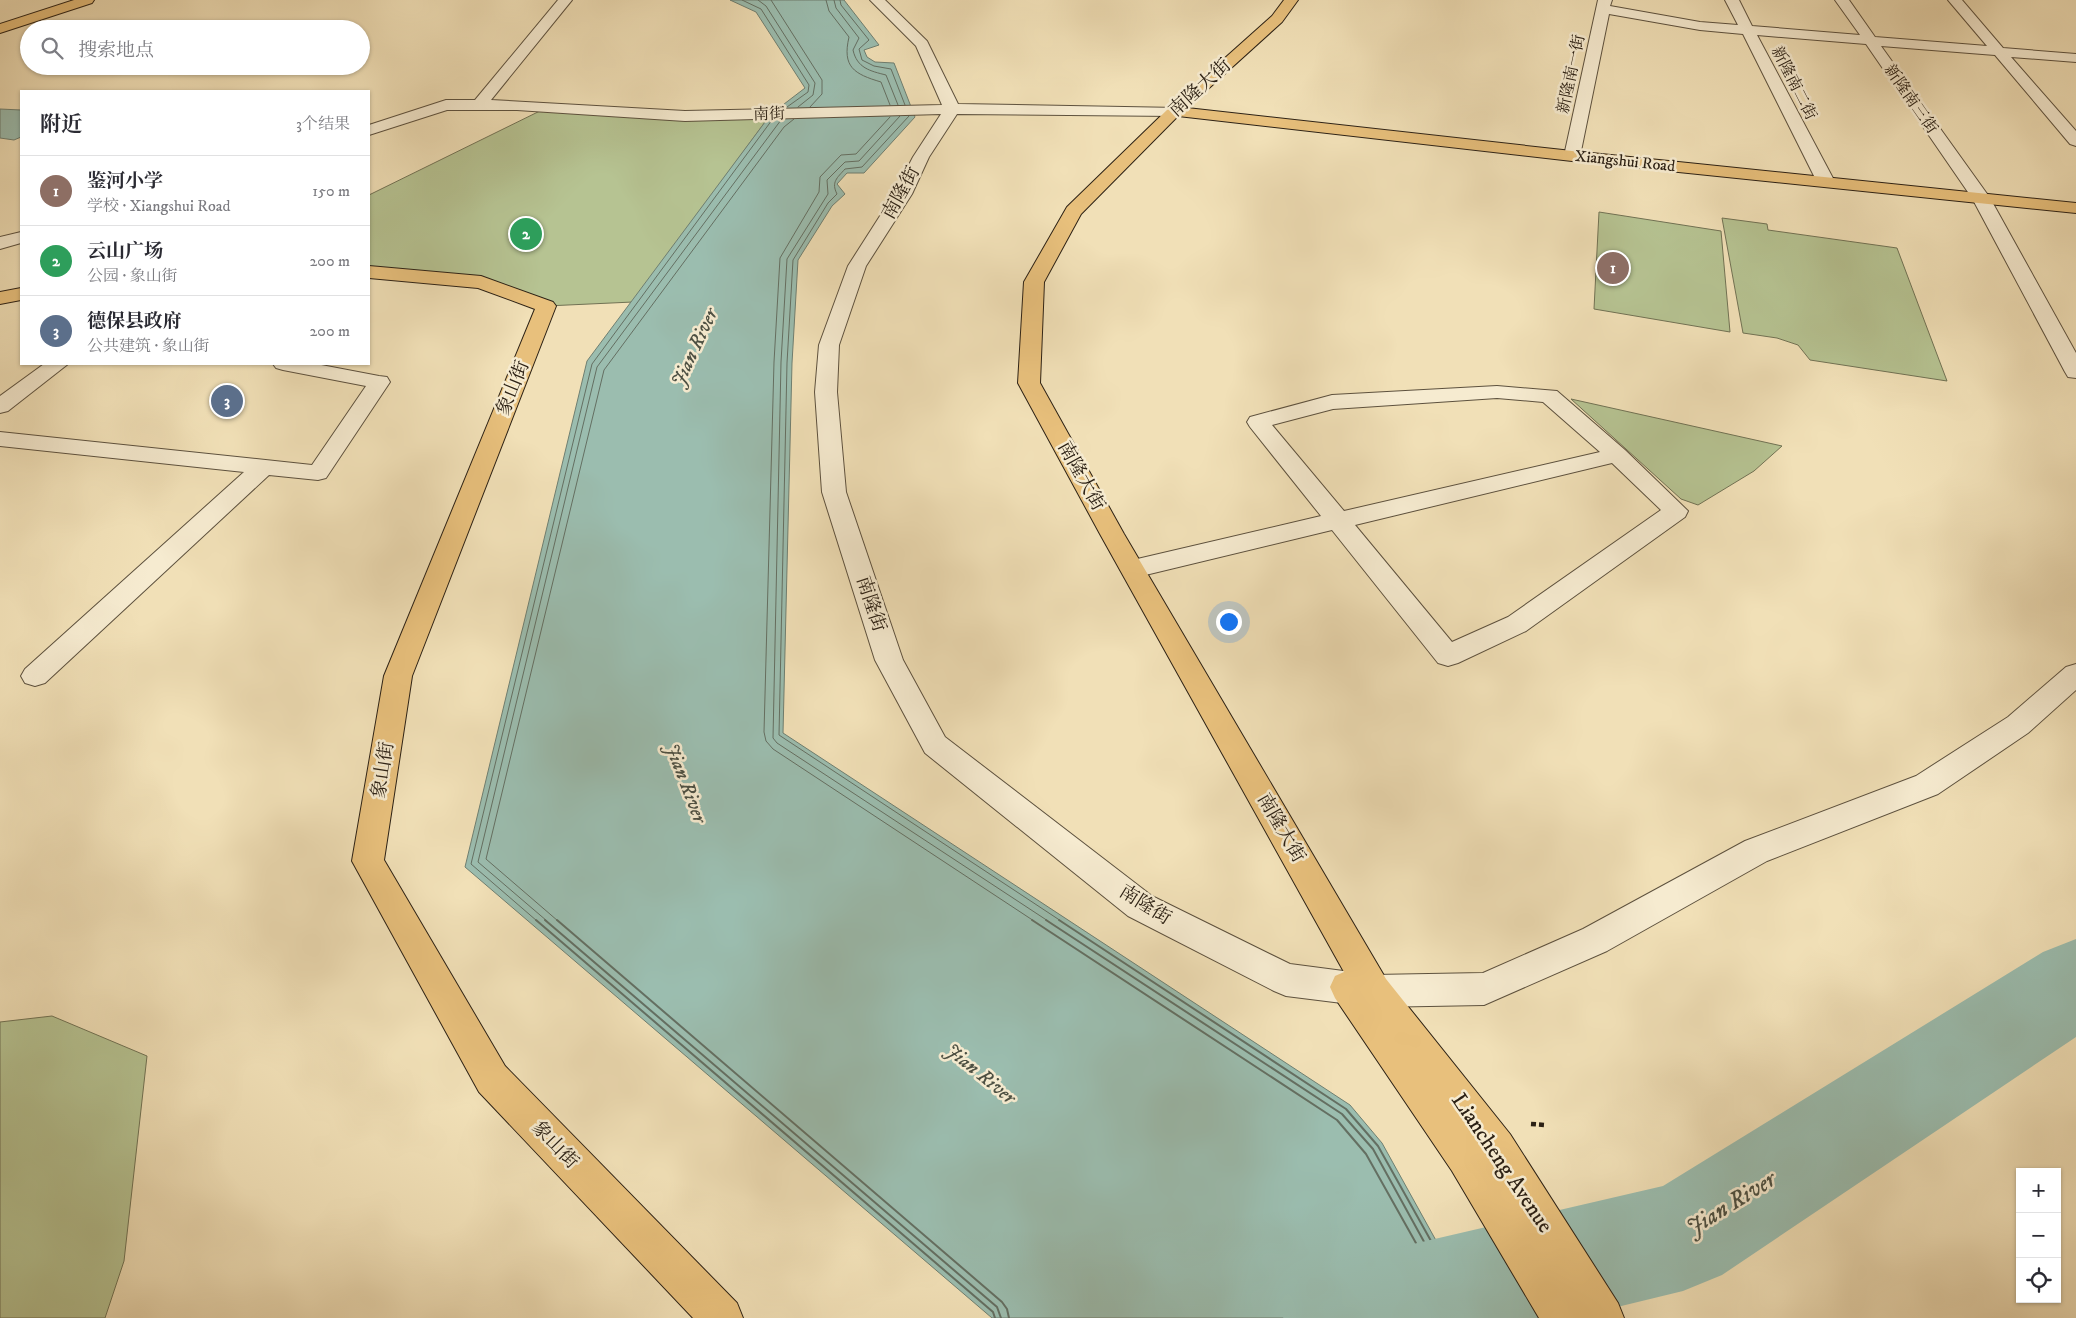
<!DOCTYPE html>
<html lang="zh">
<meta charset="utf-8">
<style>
:root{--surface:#fff;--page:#f7f7f7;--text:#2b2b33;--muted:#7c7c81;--line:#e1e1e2;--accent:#8f2418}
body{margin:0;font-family:"IM FELL DW Pica","Noto Serif SC",serif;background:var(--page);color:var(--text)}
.controls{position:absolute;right:15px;bottom:15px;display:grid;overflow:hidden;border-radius:0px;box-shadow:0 1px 4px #0004}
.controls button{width:45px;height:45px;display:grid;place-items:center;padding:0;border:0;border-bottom:1px solid var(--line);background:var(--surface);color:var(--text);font:25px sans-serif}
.you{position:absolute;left:1228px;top:621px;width:18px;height:18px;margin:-12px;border:4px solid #fff;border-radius:50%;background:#1a73e8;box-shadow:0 0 0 8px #1a73e833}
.badge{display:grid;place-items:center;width:32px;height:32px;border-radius:50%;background:var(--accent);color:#fff;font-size:16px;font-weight:700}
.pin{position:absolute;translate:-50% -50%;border:2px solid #fff;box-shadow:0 1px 5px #0006}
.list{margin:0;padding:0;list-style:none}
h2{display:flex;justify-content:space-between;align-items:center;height:65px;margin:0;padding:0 20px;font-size:21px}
h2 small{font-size:16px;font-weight:400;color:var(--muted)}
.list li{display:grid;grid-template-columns:32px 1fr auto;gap:15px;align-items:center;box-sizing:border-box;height:70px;padding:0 20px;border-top:1px solid var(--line)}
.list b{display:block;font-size:19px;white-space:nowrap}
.list p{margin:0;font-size:16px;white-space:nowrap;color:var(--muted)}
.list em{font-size:16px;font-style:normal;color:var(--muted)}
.icon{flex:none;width:28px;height:28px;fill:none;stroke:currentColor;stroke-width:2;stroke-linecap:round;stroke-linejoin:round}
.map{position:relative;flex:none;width:2076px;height:1318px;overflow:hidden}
.search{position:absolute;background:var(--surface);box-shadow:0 1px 4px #0004;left:20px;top:20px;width:350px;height:55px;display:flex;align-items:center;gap:12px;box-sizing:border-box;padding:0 18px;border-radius:28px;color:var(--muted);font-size:19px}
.panel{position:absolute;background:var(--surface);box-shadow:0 1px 4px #0004;left:20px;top:90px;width:350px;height:275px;border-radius:0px}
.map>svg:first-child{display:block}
</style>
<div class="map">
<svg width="2076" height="1318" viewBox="0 0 2076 1318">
<rect width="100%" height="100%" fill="#f1e0b7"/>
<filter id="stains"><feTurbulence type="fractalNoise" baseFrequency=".004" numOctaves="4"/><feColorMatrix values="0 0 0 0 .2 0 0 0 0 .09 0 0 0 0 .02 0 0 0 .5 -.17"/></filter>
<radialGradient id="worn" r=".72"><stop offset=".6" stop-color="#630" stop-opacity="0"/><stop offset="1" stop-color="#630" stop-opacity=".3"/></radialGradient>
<!-- green -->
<g fill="#b6c392" stroke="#717254">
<path d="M548,107L771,114L633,302L546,306L481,282L369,272V195Z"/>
<path d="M1599,212L1721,231L1730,332L1594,309Z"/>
<path d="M1722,218L1767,224L1768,230L1897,248L1947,381L1810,360L1798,345L1777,338L1743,333Z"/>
<path d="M1571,399L1782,446L1754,471L1698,505L1681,499Z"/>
<path d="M52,1016L147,1056L124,1261L105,1318H0V1022Z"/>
</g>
<!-- water -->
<g fill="#9bbdaf" stroke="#6f7f71">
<path d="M730,0H844L879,45L864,50L867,57L875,62L894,63L915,117L864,173H847L837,184L845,194L832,206L798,260L792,363L783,733L1350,1105L1382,1143L1479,1318H992L465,867L587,361L771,114L805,88L756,12Z"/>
<path d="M0,109L21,110V137L14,140L0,138Z"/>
</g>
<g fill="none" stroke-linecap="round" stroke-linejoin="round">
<!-- shore-far1 -->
<g stroke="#646f62" stroke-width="1">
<path d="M742,0L761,9L809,85L808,92L787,107"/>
<path d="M758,0L766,6L815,83L813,95L798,107"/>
<path d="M771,0L822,80V94L810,107"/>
<path d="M826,0L829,11L849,37C842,67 854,74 881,82L890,105"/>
<path d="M834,0L836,8L859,38L853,50C857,68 870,71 886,75L898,105"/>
<path d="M840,0L841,5L869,40L859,49L862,60L874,66L891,69L905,105"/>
<path d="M900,116L859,161L845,162L827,180L828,194L787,259L781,362L773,738L777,743L1048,921"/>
<path d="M909,116L862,167L845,169C837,178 831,182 837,194L828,203L793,260L787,363L779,735L1061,921"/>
<path d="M890,117L856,154L841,155L820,177L819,192L780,258L774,362L764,732L766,741L773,749L1034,921"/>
<path d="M537,921L471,864L592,364L772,120"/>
<path d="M547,921L478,862L597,367L781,120"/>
<path d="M558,921L486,859L604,370L784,127L794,119"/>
</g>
<!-- shore -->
<g stroke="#646f62" stroke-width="2">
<path d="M536,920L993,1312L995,1318"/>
<path d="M545,920L997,1307L1001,1318"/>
<path d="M557,920L1002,1302L1007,1309L1009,1318"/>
<path d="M1032,920L1337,1120L1366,1154L1458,1318"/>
<path d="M1046,920L1342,1114L1373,1149L1466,1318"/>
<path d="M1059,920L1346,1109L1378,1146L1474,1318"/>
</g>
<!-- river -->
<path fill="#9bbdaf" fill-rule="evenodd" d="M2076,939V1037L1722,1275L1683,1291L1572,1318H1283L1300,1278L1340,1261L1663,1186L2043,952Z"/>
<!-- minor casing -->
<g stroke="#5d513e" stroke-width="2">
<g id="minor">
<path d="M558,0H572L491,100L685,111L942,105L916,46L870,0H885L927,41L958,104L1179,108L1182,111L1174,116L957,114L929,157L912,194L866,266L839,345L837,392L846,492L903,660L945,737L1152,896L1290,964L1374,975L1483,973L1583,929L1745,841L1916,776L2008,717L2066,667L2076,664V690L2028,733L1938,794L1767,861L1607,951L1484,1005L1374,1007L1286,996L1274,991L1128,916L925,753L875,660L822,492L815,392L819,345L848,266L894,194L913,157L941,114L685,121L517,110H447L369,135V125L446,100H475Z"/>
<path d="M1598,0H1612L1610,6L1700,22L1738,25L1725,0H1739L1752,26L1860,35L1835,0H1849L1875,37L1987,46L1948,0H1962L2003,48L2076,54V62L2011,57L2076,131V146L2070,144L1995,55L1881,46L1990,198L2076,353V378L2068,377L2065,372L1972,198L1866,44L1757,35L1835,182L1832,186H1820L1817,182L1743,34L1700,30L1609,14L1580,156L1578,160H1566L1564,156Z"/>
<path d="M21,232V243L0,249V237Z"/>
<path d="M44,364H68L8,411L0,413V396Z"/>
<path d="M273,364H316L379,376L387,377L390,382L326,478L318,480L269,475L45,683L35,686L25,683L21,676L25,669L244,472L0,446V432L312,465L366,386L283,370L276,368Z"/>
<path d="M1497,386L1557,391L1625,450L1688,511L1685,517L1526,631L1458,663L1448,666L1438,663L1332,530L1133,578L1124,575L1120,569L1124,563L1133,560L1321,516L1250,427L1247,422L1250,417L1332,395ZM1497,398L1543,402L1600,452L1344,511L1272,425L1333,409ZM1612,463L1661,510L1508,617L1452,642L1355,525Z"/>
</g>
</g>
<!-- major casing -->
<g stroke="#2c2115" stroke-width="2">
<g id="major">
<path d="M74,0H94L92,3L0,33V24Z"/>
<path d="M1284,0H1298L1282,22L1187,108L1572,151L2076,203V213L1572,161L1178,116L1081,214L1044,282L1040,383L1124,534L1386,979L1510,1134L1618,1303L1624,1318H1539L1452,1171L1335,998L1330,987L1335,976L1344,972L1100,534L1018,383L1024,282L1067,207L1169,108L1272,16Z"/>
<path d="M369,266L481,276L553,302L556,306L412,676L384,860L505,1066L737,1303L743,1318H693L479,1092L352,861L384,676L535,309L478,288L369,278Z"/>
<path d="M21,288V300L0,304V292Z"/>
</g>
</g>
<!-- path -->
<path stroke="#2c2115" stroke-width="4.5" stroke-dasharray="5 3" stroke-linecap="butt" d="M1531,1124L1545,1125"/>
<!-- minor -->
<use href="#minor" fill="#f6ebd0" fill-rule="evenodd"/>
<!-- major -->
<use href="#major" fill="#e8c07c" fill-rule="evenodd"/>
</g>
<g text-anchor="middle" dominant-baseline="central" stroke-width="5" stroke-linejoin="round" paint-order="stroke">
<!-- far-street labels -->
<g font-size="16" fill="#2c2115" stroke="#f6ebd0">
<text transform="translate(1571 74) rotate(-78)">新隆南一街</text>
<text transform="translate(1794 83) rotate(63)">新隆南二街</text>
<text transform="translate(1911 99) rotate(55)">新隆南三街</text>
<text transform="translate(769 114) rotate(-2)">南街</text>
<text transform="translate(1625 161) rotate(6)">Xiangshui Road</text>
</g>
<!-- street labels -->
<g font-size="19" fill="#2c2115" stroke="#f6ebd0">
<text transform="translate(1200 88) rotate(-42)">南隆大街</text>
<text transform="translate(901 193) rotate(-61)">南隆街</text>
<text transform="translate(513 388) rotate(-68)">象山街</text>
<text transform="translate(1081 476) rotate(61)">南隆大街</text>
<text transform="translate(871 604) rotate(72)">南隆街</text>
<text transform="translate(383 770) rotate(-81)">象山街</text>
<text transform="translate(1281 828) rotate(60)">南隆大街</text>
<text transform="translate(1145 905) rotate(32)">南隆街</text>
<text transform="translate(555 1145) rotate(46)">象山街</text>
</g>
<!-- water labels -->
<g font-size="20" font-style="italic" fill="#4d5043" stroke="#f6ebd0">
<text transform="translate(695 348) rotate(-65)">Jian River</text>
<text transform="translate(685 783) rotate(69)">Jian River</text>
<text transform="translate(980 1074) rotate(39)">Jian River</text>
</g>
<!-- near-street labels -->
<g font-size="22" fill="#2c2115" stroke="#f6ebd0">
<text transform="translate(1502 1163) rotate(56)">Liancheng Avenue</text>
</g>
<!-- near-water labels -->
<g font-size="24" font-style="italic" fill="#4d5043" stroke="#f6ebd0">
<text transform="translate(1731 1204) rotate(-32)">Jian River</text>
</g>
</g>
<rect width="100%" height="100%" filter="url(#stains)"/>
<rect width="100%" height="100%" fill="url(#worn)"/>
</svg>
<div class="controls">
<button>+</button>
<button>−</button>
<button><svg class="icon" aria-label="locate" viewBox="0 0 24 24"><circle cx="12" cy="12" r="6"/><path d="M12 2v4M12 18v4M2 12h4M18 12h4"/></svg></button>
</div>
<div class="you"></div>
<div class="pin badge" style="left:1613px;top:268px;background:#8d6e63">1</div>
<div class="pin badge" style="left:526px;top:234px;background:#2e9e5b">2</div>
<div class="pin badge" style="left:227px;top:401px;background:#5c6f8a">3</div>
<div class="search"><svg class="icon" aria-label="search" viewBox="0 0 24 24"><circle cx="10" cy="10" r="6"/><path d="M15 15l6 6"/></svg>搜索地点</div>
<section class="panel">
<h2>附近<small>3个结果</small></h2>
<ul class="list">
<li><span class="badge" style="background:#8d6e63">1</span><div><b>鉴河小学</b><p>学校 · Xiangshui Road</p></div><em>150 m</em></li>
<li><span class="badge" style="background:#2e9e5b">2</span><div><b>云山广场</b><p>公园 · 象山街</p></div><em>200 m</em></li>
<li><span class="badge" style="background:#5c6f8a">3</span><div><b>德保县政府</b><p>公共建筑 · 象山街</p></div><em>200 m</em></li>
</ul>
</section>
</div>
